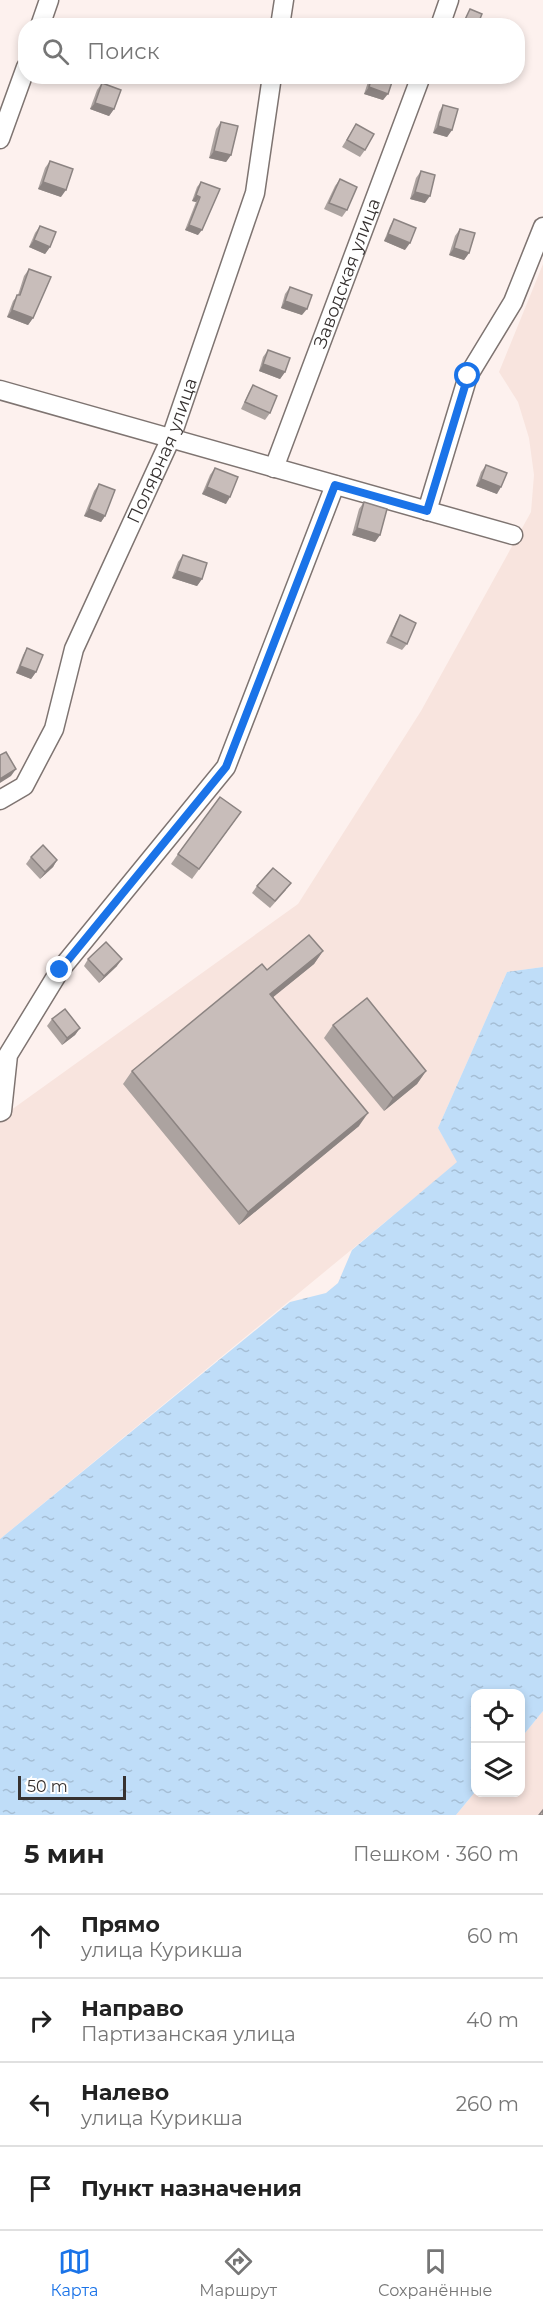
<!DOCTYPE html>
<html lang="ru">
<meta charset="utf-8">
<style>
:root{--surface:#fff;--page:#f6f6f6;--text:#222;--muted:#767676;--line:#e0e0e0;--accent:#1a73e8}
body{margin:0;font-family:Montserrat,sans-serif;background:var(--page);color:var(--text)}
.controls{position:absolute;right:18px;bottom:18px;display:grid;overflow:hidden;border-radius:12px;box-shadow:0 3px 9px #0003}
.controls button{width:54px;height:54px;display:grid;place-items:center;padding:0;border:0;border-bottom:2px solid var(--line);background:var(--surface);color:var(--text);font:30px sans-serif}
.scale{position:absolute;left:18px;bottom:15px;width:108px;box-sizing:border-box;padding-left:6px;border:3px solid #363130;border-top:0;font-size:16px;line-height:21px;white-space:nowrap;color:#363130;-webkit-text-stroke:4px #fff;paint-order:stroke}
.stop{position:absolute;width:18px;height:18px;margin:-14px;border:4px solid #1a73e8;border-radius:50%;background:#fff}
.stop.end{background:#1a73e8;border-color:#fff;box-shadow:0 2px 6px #0008}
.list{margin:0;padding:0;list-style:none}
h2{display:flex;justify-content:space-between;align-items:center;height:78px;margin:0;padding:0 24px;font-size:26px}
h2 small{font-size:20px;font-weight:400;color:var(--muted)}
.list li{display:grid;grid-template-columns:39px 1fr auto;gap:18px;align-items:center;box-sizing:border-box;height:84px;padding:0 24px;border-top:2px solid var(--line)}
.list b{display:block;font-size:22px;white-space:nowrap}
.list p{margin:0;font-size:20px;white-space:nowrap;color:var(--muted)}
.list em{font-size:20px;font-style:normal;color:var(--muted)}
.icon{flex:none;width:33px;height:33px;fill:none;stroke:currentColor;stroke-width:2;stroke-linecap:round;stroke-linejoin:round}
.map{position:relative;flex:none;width:543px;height:1815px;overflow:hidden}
.search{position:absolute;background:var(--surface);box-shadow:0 3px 9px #0003;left:18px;right:18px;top:18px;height:66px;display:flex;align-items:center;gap:15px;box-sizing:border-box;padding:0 21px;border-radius:24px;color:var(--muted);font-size:22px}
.sheet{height:414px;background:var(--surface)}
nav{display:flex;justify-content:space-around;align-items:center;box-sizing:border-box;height:84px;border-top:2px solid var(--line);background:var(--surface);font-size:16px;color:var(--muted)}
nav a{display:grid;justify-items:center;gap:3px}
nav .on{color:var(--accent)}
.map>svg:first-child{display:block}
</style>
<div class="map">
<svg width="543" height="1815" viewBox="0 0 543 1815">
<defs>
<pattern id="water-ripples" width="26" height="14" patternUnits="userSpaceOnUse" patternTransform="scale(1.5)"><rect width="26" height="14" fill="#bfddf8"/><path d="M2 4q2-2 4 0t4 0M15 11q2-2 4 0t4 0" fill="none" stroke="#a5bed5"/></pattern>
</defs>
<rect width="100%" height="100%" fill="#fdf1ee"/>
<!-- built -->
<g fill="#f8e4de">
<path d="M543,264V967L507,972L438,1128L458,1162L0,1539V1118L298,904L421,711L531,512L534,475L529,438L518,402L499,372Z"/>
<path d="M543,1711V1815H456L475,1792H520L521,1738Z"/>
</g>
<!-- water -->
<path fill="url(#water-ripples)" d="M543,967V1711L521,1738L520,1694H476L475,1792L456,1815H0V1539L290,1302L326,1293L338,1283L352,1250L457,1162L438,1128L507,972Z"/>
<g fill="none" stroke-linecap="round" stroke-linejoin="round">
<!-- minor casing -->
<g stroke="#7e7471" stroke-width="21">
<g id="minor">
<path d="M40,26L49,0"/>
<path d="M280,26L284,0"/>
<path d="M440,26L449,0"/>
<path d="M0,139L26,67"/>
<path d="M0,390L513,535"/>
<path id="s1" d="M274,468L421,76"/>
<path d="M427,511L468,376L513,302L543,227"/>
<path id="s2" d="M0,800L24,786L54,729L74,649L171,438L255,193L272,76"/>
<path d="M0,1112L2,1111L8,1055L60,970L226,767L335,485"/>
</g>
</g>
<!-- minor -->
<use href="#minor" stroke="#fff" stroke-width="18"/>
</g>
<!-- wall -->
<g fill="#aca3a0">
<path d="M370,76H394L383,100L364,94Z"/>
<path d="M102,83L114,109L109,116L90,109L97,90Z"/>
<path d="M443,105L452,130L447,137L433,133L439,112Z"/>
<path d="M221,122L231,155L226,162L209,158L216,129Z"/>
<path d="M356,124L365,150L360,157L342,147Z"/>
<path d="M50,161L61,197L38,189L45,168Z"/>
<path d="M421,171L425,203L410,199L416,178Z"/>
<path d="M340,179L347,210L342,217L324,209L335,186Z"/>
<path d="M201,182L198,235L185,230L196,202L192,201L197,187Z"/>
<path d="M394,219L405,250L384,241L390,226Z"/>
<path d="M40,226L50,247L45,254L29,247L35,233Z"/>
<path d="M460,229L469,253L464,260L449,255L455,236Z"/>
<path d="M29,269L33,318L28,325L7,317L13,301L18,295L24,276Z"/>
<path d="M290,287L302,315L281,308L285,294Z"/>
<path d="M268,350L285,372L280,379L259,371L263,357Z"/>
<path d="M253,385L270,413L265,420L241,409L249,392Z"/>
<path d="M486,465L497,494L476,486L481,472Z"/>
<path d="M215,468L226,504L202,494L210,475Z"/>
<path d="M99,484L105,516L101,522L84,516L94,491Z"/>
<path d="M364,502L380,535L375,542L352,535L359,509Z"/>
<path d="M183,555L202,579L197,586L172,578L178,562Z"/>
<path d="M400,615L407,644L402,650L386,643L396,622Z"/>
<path d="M27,648L36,672L31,679L16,673L23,655Z"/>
<path d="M241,812L192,879L171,864L178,854Z"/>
<path d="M31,857L57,860L53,867L40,879L26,864Z"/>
<path d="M257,886L286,890L270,908L252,893Z"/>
<path d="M323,951L314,964L273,997L359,1126L239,1225L123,1084L132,1071L267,970Z"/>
<path d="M88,959L117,966L99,983L84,966Z"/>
<path d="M52,1019L80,1028L75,1035L62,1045L47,1026Z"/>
<path d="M333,1025L426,1071L417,1084L384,1111L324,1038Z"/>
</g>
<!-- shaded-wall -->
<g fill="#8c8482">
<path d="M369,87L388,94L383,100L364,94Z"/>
<path d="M95,103L114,109L109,116L90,109Z"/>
<path d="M438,126L452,130L447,137L433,133Z"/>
<path d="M214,151L231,155L226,162L209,158Z"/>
<path d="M43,182L66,190L61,197L38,189Z"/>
<path d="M415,192L430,196L425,203L410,199Z"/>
<path d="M196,195L200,197L196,202L192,201Z"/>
<path d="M189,225L202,230L198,235L185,230Z"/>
<path d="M388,234L410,243L405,250L384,241Z"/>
<path d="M34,240L50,247L45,254L29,247Z"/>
<path d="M454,248L469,253L464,260L449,255Z"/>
<path d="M285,301L307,309L302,315L281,308Z"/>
<path d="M12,310L33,318L28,325L7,317Z"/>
<path d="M263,364L285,372L280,379L259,371Z"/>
<path d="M481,479L501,487L497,494L476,486Z"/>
<path d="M207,487L230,497L226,504L202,494Z"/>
<path d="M89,509L105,516L101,522L84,516Z"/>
<path d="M357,528L380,535L375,542L352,535Z"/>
<path d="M177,571L202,579L197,586L172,578Z"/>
<path d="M20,666L36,672L31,679L16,673Z"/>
<path d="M16,769L11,776L0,783V779Z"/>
<path d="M57,860L53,867L40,879L45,872Z"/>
<path d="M323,951L314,964L261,1007L270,994Z"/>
<path d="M122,959L117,966L99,983L104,976Z"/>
<path d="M80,1028L75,1035L62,1045L67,1038Z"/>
<path d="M426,1071L417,1084L384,1111L393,1098Z"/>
<path d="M368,1113L359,1126L239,1225L248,1212Z"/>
</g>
<!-- building -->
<g fill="#c8bdba" stroke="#8c8482" stroke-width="1.5">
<path d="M470,9L482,14L477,26H467L463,24Z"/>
<path d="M97,19L119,26H95Z"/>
<path d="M372,76H394L388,94L369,87Z"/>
<path d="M102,83L121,90L114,109L95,103Z"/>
<path d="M443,105L458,109L452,130L438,126Z"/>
<path d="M221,122L238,126L231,155L214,151Z"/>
<path d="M356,124L374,134L365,150L347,140Z"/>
<path d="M50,161L73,169L66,190L43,182Z"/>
<path d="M421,171L435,175L430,196L415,192Z"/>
<path d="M340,179L357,187L347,210L329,203Z"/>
<path d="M201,182L220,189L202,230L189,225L200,197L196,195Z"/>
<path d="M394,219L416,228L410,243L388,234Z"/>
<path d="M40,226L56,232L50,247L34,240Z"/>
<path d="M460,229L475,233L469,253L454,248Z"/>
<path d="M29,269L51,277L33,318L12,310L17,295H20Z"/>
<path d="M290,287L312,295L307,309L285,301Z"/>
<path d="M268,350L290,358L285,372L263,364Z"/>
<path d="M253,385L277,396L270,413L245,402Z"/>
<path d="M486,465L507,473L501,487L481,479Z"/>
<path d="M215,468L238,477L230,497L207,487Z"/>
<path d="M99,484L115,490L105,516L89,509Z"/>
<path d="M364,502L387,509L380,535L357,528Z"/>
<path d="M183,555L207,563L202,579L177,571Z"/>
<path d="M400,615L416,623L407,644L391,636Z"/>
<path d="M27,648L43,655L36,672L20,666Z"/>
<path d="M6,752L16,769L0,779V755Z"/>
<path d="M220,797L241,812L199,869L178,854Z"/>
<path d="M43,845L57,860L45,872L31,857Z"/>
<path d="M273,868L291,883L275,901L257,886Z"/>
<path d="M309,935L323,951L270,994L368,1113L248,1212L132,1071L262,964L267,970Z"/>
<path d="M106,942L122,959L104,976L88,959Z"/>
<path d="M367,998L426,1071L393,1098L333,1025Z"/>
<path d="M65,1009L80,1028L67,1038L52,1019Z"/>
<path d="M543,1810V1815H539Z"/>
</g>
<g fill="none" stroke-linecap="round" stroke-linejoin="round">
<!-- route -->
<path stroke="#1a73e8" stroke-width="8" d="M60,970L226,767L335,485L427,511L468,376"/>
</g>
<g text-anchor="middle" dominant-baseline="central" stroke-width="4.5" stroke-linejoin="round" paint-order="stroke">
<!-- street labels -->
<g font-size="18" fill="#363130" stroke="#fff">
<text stroke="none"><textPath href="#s1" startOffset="208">Заводская улица</textPath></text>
<text stroke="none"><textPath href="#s2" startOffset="392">Полярная улица</textPath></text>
</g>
</g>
</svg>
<div class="controls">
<button><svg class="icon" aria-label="locate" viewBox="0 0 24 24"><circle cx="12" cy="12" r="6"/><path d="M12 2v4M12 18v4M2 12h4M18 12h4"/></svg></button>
<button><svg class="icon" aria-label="layers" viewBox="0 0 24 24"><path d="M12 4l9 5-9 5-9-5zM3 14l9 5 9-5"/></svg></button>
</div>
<div class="scale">50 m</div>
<div class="stop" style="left:468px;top:376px"></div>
<div class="stop end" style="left:60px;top:970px"></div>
<div class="search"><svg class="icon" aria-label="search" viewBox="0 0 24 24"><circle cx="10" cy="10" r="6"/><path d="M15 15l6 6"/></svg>Поиск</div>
</div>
<section class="sheet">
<h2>5 мин<small>Пешком · 360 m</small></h2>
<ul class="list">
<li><svg class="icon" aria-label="ahead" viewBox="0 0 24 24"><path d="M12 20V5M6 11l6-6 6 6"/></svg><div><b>Прямо</b><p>улица Курикша</p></div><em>60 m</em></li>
<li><svg class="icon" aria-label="right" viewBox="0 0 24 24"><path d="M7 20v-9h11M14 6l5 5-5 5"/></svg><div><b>Направо</b><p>Партизанская улица</p></div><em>40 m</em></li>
<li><svg class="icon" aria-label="left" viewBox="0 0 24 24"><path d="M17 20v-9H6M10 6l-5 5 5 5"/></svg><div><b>Налево</b><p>улица Курикша</p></div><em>260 m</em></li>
<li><svg class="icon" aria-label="arrive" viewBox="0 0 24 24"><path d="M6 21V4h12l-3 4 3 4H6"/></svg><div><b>Пункт назначения</b></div></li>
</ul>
</section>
<nav>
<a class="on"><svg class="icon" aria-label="map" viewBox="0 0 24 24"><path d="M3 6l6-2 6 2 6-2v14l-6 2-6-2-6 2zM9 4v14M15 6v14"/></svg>Карта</a>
<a><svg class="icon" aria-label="directions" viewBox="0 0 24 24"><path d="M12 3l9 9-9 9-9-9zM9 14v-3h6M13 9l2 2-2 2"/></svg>Маршрут</a>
<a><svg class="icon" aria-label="saved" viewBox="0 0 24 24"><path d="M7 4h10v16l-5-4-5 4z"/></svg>Сохранённые</a>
</nav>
